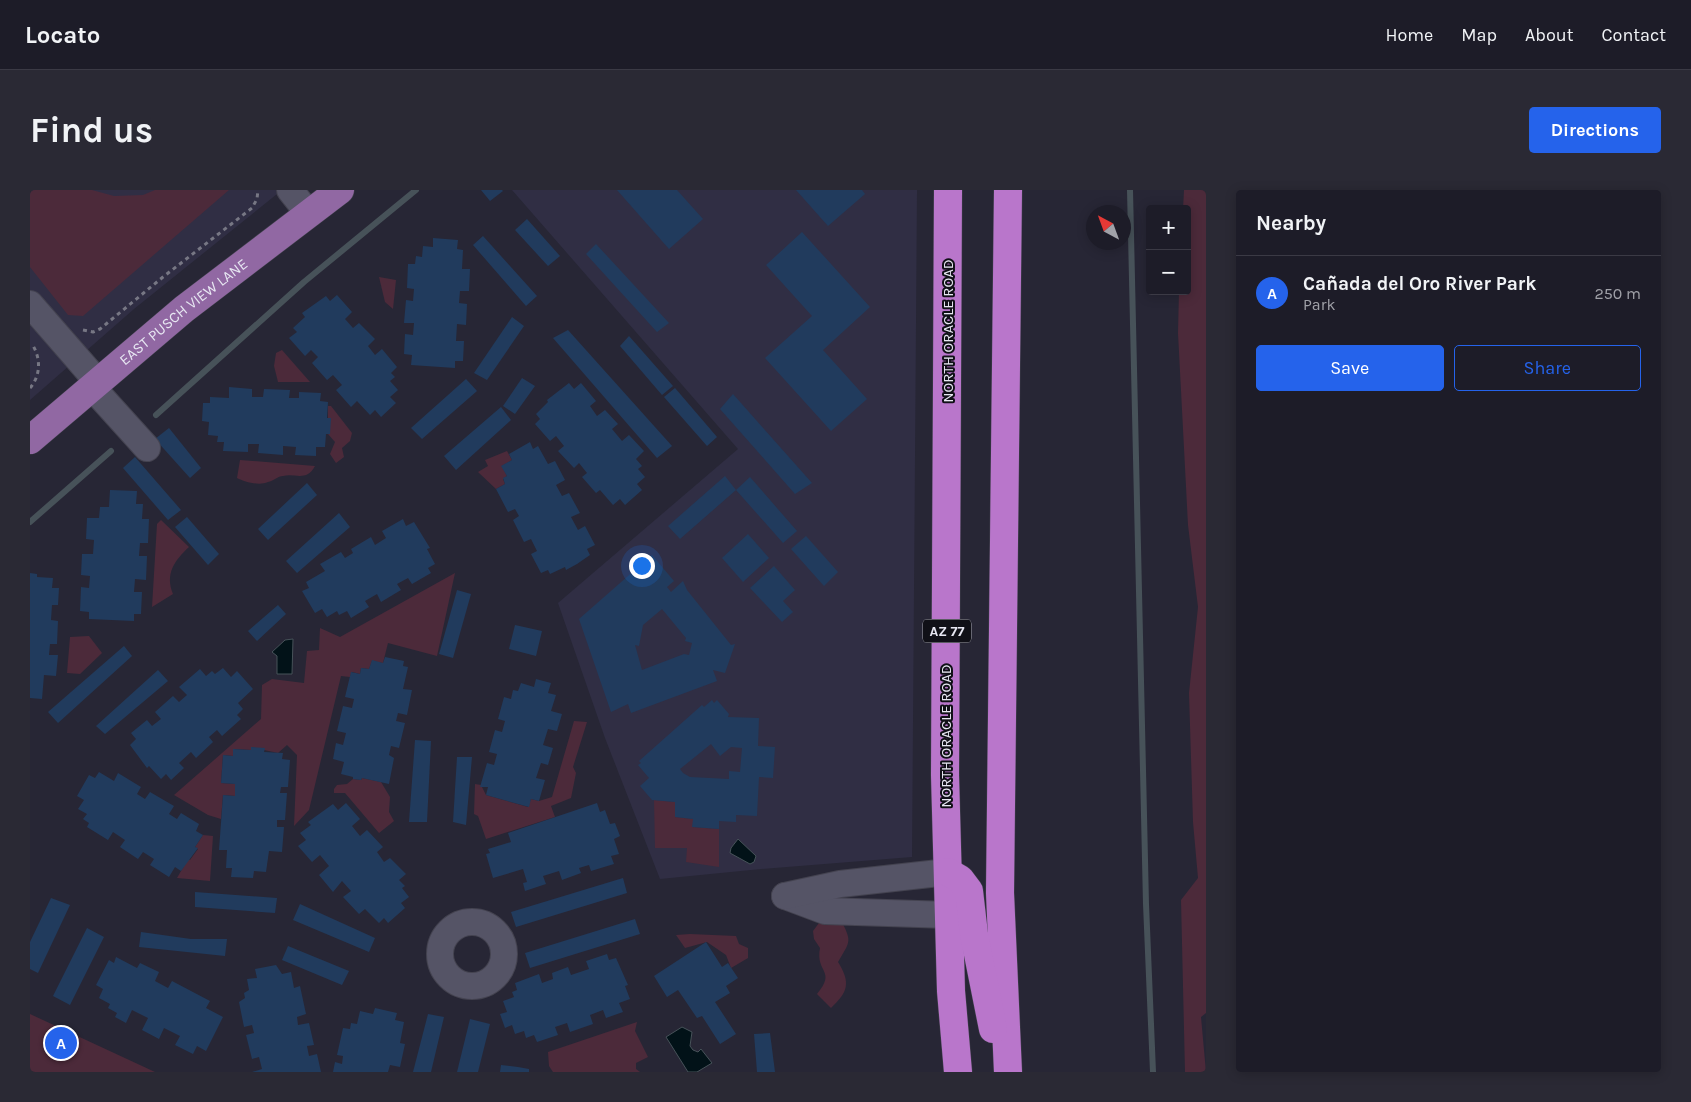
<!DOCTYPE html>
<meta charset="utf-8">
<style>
:root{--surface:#1d1c28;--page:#2a2934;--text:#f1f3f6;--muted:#a0a1a8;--line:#3b3a45;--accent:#2563eb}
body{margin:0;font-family:Karla,sans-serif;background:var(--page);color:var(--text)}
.controls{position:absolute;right:15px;top:15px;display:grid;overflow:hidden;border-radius:5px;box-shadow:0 2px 12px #0003}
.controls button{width:45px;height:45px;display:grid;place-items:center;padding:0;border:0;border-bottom:1px solid var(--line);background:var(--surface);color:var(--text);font:25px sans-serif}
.compass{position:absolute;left:1056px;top:15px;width:45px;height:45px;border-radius:50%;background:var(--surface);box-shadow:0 2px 12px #0003;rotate:319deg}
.you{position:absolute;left:611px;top:375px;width:18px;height:18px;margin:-12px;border:4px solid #fff;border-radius:50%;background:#1a73e8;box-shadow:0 0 0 8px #1a73e833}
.badge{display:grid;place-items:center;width:32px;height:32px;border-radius:50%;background:var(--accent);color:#fff;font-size:16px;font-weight:700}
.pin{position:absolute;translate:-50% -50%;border:2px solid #fff;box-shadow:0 1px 5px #0006}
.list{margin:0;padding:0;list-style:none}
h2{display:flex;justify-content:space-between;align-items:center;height:65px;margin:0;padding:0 20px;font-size:21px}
h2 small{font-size:16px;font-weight:400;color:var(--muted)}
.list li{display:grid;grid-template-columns:32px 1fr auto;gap:15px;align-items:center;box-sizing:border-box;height:75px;padding:0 20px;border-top:1px solid var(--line)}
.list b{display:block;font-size:19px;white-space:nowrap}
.list p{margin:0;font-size:16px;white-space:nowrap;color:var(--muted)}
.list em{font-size:16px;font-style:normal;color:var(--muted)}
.actions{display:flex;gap:10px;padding:15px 20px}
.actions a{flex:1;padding:11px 0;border:1px solid var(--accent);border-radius:5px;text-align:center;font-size:18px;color:var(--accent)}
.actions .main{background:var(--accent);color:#fff}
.map{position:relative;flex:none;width:1176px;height:882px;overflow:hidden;border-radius:5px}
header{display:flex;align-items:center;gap:30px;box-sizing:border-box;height:70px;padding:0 25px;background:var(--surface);border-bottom:1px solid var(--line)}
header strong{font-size:24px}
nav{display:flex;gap:28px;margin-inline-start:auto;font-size:18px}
.intro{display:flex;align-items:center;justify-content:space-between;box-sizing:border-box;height:120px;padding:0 30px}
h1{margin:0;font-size:35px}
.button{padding:12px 22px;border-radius:5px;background:var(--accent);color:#fff;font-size:18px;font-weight:700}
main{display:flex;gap:30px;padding:0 30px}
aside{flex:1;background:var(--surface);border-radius:5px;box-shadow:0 2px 12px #0003}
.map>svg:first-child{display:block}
</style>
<header>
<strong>Locato</strong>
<nav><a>Home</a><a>Map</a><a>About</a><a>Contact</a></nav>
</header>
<div class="intro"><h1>Find us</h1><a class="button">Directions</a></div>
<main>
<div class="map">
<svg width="1176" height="882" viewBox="0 0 1176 882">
<rect width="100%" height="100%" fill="#272635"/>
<!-- built -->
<g fill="#302e44">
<path d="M0,0H252L104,119L0,210Z"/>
<path d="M482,0H887L882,667L731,679L630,689L575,548L528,413L708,259Z"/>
</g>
<!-- green -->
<g fill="#4c2a3a">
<path d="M0,0H62L84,6L113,5L125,0H199L53,126L38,125L0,77Z"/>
<path d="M1154,0H1176V823L1171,827L1176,882H1155L1151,710L1168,688L1163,632L1159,503L1168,417L1158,335L1148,143L1149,101H1157V19H1153Z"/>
<path d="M349,87L366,90L363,119L355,112Z"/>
<path d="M252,160L280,192H248L244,176L246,163Z"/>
<path d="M298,216H301L322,243L320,251L312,258L314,267L306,273L300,264L305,252L298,244Z"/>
<path d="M477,261L482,270L472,276L477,286L473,289L475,294L466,299L448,282L458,276L455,270Z"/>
<path d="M210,270L285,276C277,292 265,283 253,286C248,286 243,291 238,292C229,296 215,292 207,288Z"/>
<path d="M131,330L159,357C144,371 135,384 143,404L122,417L127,334Z"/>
<path d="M425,383L407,466L358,453L353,473L342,471L339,479L331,478L330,484L322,482L320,487L311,486L279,620L264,636L267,565L257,555L248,563L221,557V560L204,559L203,566L193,565L191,593L205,594V606L193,605L191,629L178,625L144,605L231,529L232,495L242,489L274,493L277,461L289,460L290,438L310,447Z"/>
<path d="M59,446L72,463L50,484L37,483L40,447Z"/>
<path d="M544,531L557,532L543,577L546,583L541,608L521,616L525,627L456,649L448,626L444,624L445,594L451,595L456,605L498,617L501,609L509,611L522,607Z"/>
<path d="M332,588L351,592L360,607L359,622L364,631L349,643L315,603H304V599L307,595L317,594L323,589L331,590Z"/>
<path d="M624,610L645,612V627L663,629V637L689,639V677L656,672L657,658H625Z"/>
<path d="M173,645L183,646L180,691L147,688L158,669L160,670L168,659L165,657Z"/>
<path d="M810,728C822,752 821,750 808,772C821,793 818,802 801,818L787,804C807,780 785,783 790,758L784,749L783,741L792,729Z"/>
<path d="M660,744L706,746L709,754L718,758V768L701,778L696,765L677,752L655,758L646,745Z"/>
<path d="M0,824L125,882H0Z"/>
<path d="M607,832L605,841L618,867L606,873V879L610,882H523L519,876L518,862Z"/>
</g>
<!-- water -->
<g fill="#021218" stroke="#475259">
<path d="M263,449L262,484H247V466L242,462L255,450Z"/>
<path d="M708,649L726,666L724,672L720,674L700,663L701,658Z"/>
<path d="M652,837L662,842L660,856L663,860L668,862L671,859L682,873L667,882H658L636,847Z"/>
</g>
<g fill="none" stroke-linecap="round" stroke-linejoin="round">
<!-- stream -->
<g stroke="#475259" stroke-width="6">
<path d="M1100,0L1116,714L1123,882"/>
<path d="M126,225L274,92L386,0"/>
<path d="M0,332L81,261"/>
</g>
</g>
<!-- building -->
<g fill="#213b5d" fill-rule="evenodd">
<path d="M451,0H472L473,1L460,11Z"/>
<path d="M587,0H647L673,29L639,59Z"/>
<path d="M766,0H832L835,4L798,36Z"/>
<path d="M497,29L530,66L518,76L485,40Z"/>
<path d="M772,42L840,117L793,160L837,209L801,241L735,168L782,126L736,75Z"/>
<path d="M453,46L507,106L496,116L443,55Z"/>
<path d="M403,48L428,50L427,59L433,60L432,79H440L439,101H430L429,113L437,114L436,135L427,134L426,151H434L433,171H425V178L381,175L382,165L374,164L375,144L383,145L384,133H374L376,110L383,111L384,99L377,98L378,74H385L386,66L392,67L393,56L403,57Z"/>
<path d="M566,54L639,133L627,142L556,64Z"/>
<path d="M307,105L322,122L315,129L323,138L329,133L345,149L338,156L345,165L352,159L367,177L361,183L365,187L360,191L368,200L360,207L366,213L351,227L345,220L340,225L327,211L321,217L306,200L312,195L303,185L297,190L282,173L288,167L281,160L275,166L259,148L267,142L263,138L275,127L272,123L296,106L300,111Z"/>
<path d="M482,127L494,136L457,190L444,183Z"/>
<path d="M538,140L642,256L627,268L523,148Z"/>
<path d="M599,146L643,196L632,205L590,156Z"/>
<path d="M492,188L505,196L485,224L473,216Z"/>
<path d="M436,189L447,201L392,249L381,238Z"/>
<path d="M539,193L544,199L551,193L566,211L560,216L567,226L575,220L588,234L582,239L592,251L599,245L614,261L606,269L612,276L608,279L615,287L607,294L612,300L595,315L590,309L583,315L570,300L566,303L552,287L557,283L549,273L544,278L528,261L534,256L526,246L520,251L505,234L510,229L506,224L518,212L517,210Z"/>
<path d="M199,197L222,199V207H233L234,199L260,200L259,208H269V202L291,203L290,211L298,212L297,228H301L300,244H296L295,257H286V266L265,265L266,257L253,256V265L228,263L229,254H218V262L193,261L194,252H187L188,246L178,245L179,232L172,231L173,213H180V207L199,208Z"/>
<path d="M645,198L687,247L677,256L634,207Z"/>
<path d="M703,204L782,293L765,304L690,219Z"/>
<path d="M471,217L481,230L426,280L414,266Z"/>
<path d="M139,238L171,278L160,288L125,249Z"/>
<path d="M500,252L503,259L508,256L518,274L525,271L535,290L526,295L532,306L539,303L550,323L541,327L548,340L555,336L565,355L557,359L560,365L547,374L536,380L535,377L520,384L518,380L511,383L501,364L507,361L501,349L494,352L483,330L489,326L485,319L478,322L466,299L475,294L473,288L477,286L471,276L482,270L479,264Z"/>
<path d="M105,267L151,320L138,330L93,278Z"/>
<path d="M695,286L706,300L720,287L767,341L753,353L706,300L650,349L638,336Z"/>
<path d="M277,293L287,305L238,350L228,339Z"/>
<path d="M80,300L107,301L106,314H113L112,329H119L118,353H110L109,366H117L116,390L105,389L104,402H112L111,424H104V431L59,429V422L50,421L51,397L59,398L60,386L51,385L52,364H63L64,350L56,349L57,328H69L70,317H79Z"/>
<path d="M309,323L320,337L267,383L256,371Z"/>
<path d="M157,327L189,364L178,375L145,337Z"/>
<path d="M373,329L376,336L384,332L400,358L397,359L405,374L398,378L401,383L382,394L378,388L367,394L371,400L351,412L347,404L335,411L339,417L321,428L317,421L309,425L307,421L297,427L292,419L285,423L272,401L279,398L276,392L295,381L290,374L311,362L315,368L323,363L321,359L341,347L345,355L356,348L352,341Z"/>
<path d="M718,344L739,368L713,392L692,368Z"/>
<path d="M776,346L808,382L794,396L761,359Z"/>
<path d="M622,365L644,391L637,397L641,402L653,391L657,400L701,455L705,454L695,483L683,480L687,491L601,523L598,514L581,522L549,429ZM632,419L656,448L655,451L662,453L659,465L654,464L612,480L605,455L609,456L613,435Z"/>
<path d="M744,376L765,400L753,411L763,422L752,432L720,398Z"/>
<path d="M0,383L7,384V387L23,388L22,398H29L28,415H22L21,430L28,431L27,454H20L19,465H28L26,486L14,485L12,509L0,508Z"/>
<path d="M427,400L441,404L423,468L409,464Z"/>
<path d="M248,415L256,424L227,451L218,441Z"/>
<path d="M485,435L512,441L506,466L479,459Z"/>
<path d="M94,456L102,466L28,533L18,522Z"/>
<path d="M355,467L374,471L373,476L378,477L373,499L382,500L377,525L368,523L366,531L375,533L369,558L361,556L359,565L364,568L359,594L332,588L331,590L323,589V587L311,584L314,572L303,569L306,553L313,555L316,543L307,541L313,516L322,518L324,509L315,507L321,482L330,484L331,478L339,479L342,470L353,473Z"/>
<path d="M193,478L201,487L207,481L223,499L208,513L213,519L207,525L211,529L192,546L187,540L179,547L183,552L166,568L161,562L149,573L154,578L141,590L136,584L131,589L119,576L117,578L100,555L106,549L101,543L117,530L122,536L131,529L125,522L143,506L149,512L157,505L149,497L170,479L176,486L182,481L185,484Z"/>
<path d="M128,480L138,491L75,544L66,536Z"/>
<path d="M506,489L521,493L518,503L526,505L521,521L532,524L527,541L518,539L513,555L523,558L518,575L511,573L506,588L515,590L509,611L501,609L499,617L456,605L458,597H450L457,573L464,575L467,564L459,562L465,540L472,542L475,531L468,529L474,507L481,509L483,500L488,501L491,493L504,497Z"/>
<path d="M682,510L684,513L687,510L699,524L698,527L729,528L728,556L745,557L743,588L729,587L727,626L706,625V632L689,631V639L662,637L663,629L645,627V612L622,610L610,596L619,588L608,575L611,573L609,571L672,515L674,517ZM681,554L690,566L701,557L712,558L710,582L699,581V589L660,587L653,583L650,579Z"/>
<path d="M385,550L401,551L397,632H379Z"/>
<path d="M221,557L235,558L234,562L253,563L252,569L260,570L258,597H251L250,603H257L255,630H247V637H254L252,662L239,661L236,682L224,681L223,688L201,687L202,678H196L197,660H189L193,605L205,606V594L191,593L193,565L203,566V559L221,560Z"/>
<path d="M427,567H442L436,635L423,632Z"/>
<path d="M69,582L84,591L88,583L111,597L107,604L115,609L120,602L144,616L139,624L147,629L151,623L169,634L166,641L173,645L165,657L168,658L151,681L145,677L139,687L120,675L124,669L113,662L108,669L90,657L95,650L83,642L78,650L57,637L59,633L53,629L57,624L48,619L54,610L47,606L59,585L65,588Z"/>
<path d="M316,613L330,629L322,636L330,646L337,640L353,657L347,662L354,672L360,668L376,684L369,690L375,696L372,698L379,707L371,713L375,718L358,733L354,728L349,733L335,719L329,724L313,707L321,701L312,691L303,702L289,685L299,676L290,665L282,672L268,656L276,650L270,643L281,635L278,632L303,614L308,620Z"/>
<path d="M567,613L570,622L575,620L580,634L585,633L590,646L584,649L589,664L581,666L584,674L561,681L559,675L549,678L551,683L532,690L529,681L513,686L516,694L495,701L493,693L497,692L493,679L463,688L456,664L460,663L458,659L481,652L478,643Z"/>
<path d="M593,688L597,703L486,737L481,722Z"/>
<path d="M165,702L247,708L245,723L165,717Z"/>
<path d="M21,708L40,715L8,783L0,779V752Z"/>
<path d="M270,714L345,748L339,762L263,730Z"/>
<path d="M605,729L610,744L500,778L495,763Z"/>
<path d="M57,738L74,747L40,815L23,806Z"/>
<path d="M111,742L161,749H197L195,766L109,757Z"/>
<path d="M676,752L692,777L698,773L708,788L696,796L700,803L685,812L706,844L690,854L672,826L667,828L648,800L637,807L624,786Z"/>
<path d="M258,756L319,781L312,795L252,770Z"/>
<path d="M577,764L579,770L586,768L598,795L595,796L600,809L589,813L593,822L576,828L573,820L560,825L563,834L540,842L537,833L525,837L528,845L507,852L504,845L496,848L494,841L485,844L482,835L475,838L470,824L477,822L473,811L484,807L482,802L487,800L485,793L509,784L512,793L523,789L522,783L538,777L541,785L559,779L556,771Z"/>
<path d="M86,767L107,778L110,773L129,782L125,791L138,798L142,791L180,811L176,818L193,827L176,861L167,856L163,864L145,855L150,846L134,838L129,849L112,840L118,828L102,820L96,833L85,827L87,823L78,818L80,814L69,808L73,799L66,795L79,770L84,773Z"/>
<path d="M246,775L252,784L261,782L264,798L270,796L276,824L267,827L268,835L279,833L284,855L277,856L279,866L287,864L291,882H222L232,879L229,867L222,869L216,845L224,843L222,835L214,837L209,812L215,808L214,803L219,800L217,789L227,788L225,779Z"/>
<path d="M345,818L367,823L365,830L374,832L370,853L375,854L370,877L360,875L358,882H303L305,872L312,874L313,866L307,865L313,838L320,839L321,833L327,834L330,821L343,824Z"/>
<path d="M398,824L414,827L401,882H383Z"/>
<path d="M440,829L460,834L448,882H427Z"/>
<path d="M740,843L745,882H727L724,844Z"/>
<path d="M471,875L488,877L499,879V882H470Z"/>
</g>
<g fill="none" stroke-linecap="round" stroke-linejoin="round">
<!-- minor casing -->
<g stroke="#444350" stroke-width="28">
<g id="minor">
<path d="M260,0L279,24"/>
<path d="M0,114L67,191"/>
<path d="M61,196L117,258"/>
<path d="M755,706L795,721L919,725"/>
<path d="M755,706L810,694L918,682"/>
<circle cx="442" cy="764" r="32"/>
</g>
</g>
<!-- major casing -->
<g stroke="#444350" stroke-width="29">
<g id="major">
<path id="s1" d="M0,250L154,119L310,0"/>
</g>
</g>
<!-- highway casing -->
<g stroke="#444350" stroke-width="29">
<g id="highway">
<path d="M918,0L915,585L921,801L928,882"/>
<path d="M978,0L970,703L978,882"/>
<path d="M918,682L930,689L939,701L944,744L963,839"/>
</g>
</g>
<!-- path -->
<g stroke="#777784" stroke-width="3" stroke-dasharray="4 4" stroke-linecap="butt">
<path d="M53,140L63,142L70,139L133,87L222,18L227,9L228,0"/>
<path d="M0,198C11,185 11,168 2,154"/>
</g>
<!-- minor -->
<use href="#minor" stroke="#555466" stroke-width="26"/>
<!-- major -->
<use href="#major" stroke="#9168a3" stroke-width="28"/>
<!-- highway -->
<use href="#highway" stroke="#b976cb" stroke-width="28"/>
</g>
<g text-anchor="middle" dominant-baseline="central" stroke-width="4" stroke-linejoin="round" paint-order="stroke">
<!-- shield labels -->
<rect fill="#101017" stroke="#a6a6b0" stroke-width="1" x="893" y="429.5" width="48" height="23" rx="4"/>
<g font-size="14" font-weight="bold" fill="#e7e7f2">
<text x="917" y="441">AZ 77</text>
</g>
<!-- street labels -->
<g font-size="15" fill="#e7e7f2" stroke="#101017">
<text stroke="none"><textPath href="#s1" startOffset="200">EAST PUSCH VIEW LANE</textPath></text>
<text transform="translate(918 141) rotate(-90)">NORTH ORACLE ROAD</text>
<text transform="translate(916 546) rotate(-90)">NORTH ORACLE ROAD</text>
</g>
</g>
</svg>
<div class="controls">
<button>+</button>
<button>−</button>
</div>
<svg class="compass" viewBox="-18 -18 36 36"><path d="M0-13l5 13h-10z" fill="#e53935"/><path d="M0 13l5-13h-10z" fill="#a0a1a8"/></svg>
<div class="you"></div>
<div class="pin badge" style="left:31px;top:853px">A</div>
</div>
<aside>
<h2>Nearby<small></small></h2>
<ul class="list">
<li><span class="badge">A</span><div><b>Cañada del Oro River Park</b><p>Park</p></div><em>250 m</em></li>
</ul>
<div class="actions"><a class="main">Save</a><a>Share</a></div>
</aside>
</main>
